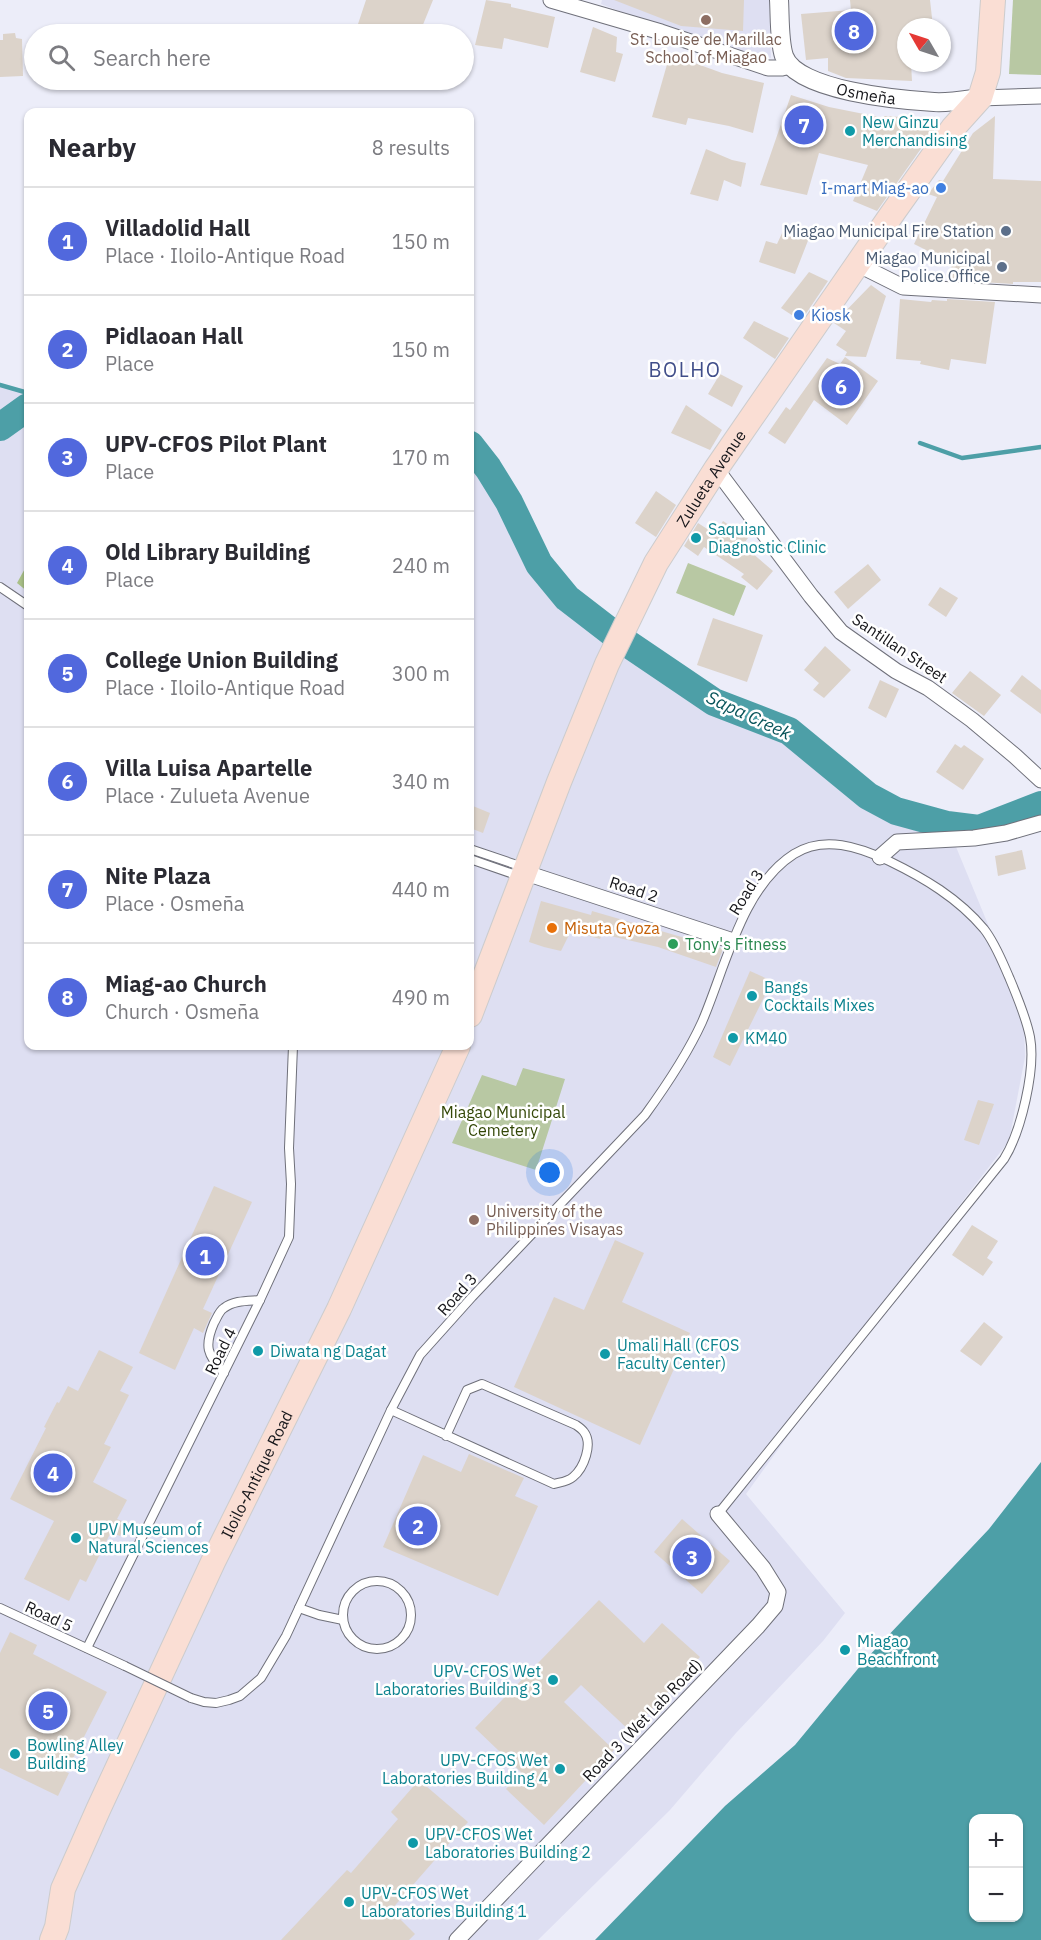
<!DOCTYPE html>
<meta charset="utf-8">
<style>
:root{--surface:#fff;--page:#f7f7f7;--text:#2b2b33;--muted:#7c7c81;--line:#e1e1e2;--accent:#5168dd}
body{margin:0;font-family:"IBM Plex Sans",sans-serif;background:var(--page);color:var(--text)}
.controls{position:absolute;right:18px;bottom:18px;display:grid;overflow:hidden;border-radius:12px;box-shadow:0 2px 4px #0004}
.controls button{width:54px;height:54px;display:grid;place-items:center;padding:0;border:0;border-bottom:2px solid var(--line);background:var(--surface);color:var(--text);font:30px sans-serif}
.compass{position:absolute;left:897px;top:18px;width:54px;height:54px;border-radius:50%;background:var(--surface);box-shadow:0 2px 4px #0004;rotate:309deg}
.you{position:absolute;left:550px;top:1173px;width:21px;height:21px;margin:-15px;border:4px solid #fff;border-radius:50%;background:#1a73e8;box-shadow:0 0 0 9px #1a73e833}
.badge{display:grid;place-items:center;width:39px;height:39px;border-radius:50%;background:var(--accent);color:#fff;font-size:20px;font-weight:700}
.pin{position:absolute;translate:-50% -50%;border:3px solid #fff;box-shadow:0 2px 6px #0006}
.list{margin:0;padding:0;list-style:none}
h2{display:flex;justify-content:space-between;align-items:center;height:78px;margin:0;padding:0 24px;font-size:26px}
h2 small{font-size:20px;font-weight:400;color:var(--muted)}
.list li{display:grid;grid-template-columns:39px 1fr auto;gap:18px;align-items:center;box-sizing:border-box;height:108px;padding:0 24px;border-top:2px solid var(--line)}
.list b{display:block;font-size:22px;white-space:nowrap}
.list p{margin:0;font-size:20px;white-space:nowrap;color:var(--muted)}
.list em{font-size:20px;font-style:normal;color:var(--muted)}
.icon{flex:none;width:33px;height:33px;fill:none;stroke:currentColor;stroke-width:2;stroke-linecap:round;stroke-linejoin:round}
.map{position:relative;flex:none;width:1041px;height:1940px;overflow:hidden}
.search{position:absolute;background:var(--surface);box-shadow:0 2px 4px #0004;left:24px;top:24px;width:450px;height:66px;display:flex;align-items:center;gap:15px;box-sizing:border-box;padding:0 21px;border-radius:33px;color:var(--muted);font-size:22px}
.panel{position:absolute;background:var(--surface);box-shadow:0 2px 4px #0004;left:24px;top:108px;width:450px;height:942px;border-radius:12px}
.map>svg:first-child{display:block}
</style>
<div class="map">
<svg width="1041" height="1940" viewBox="0 0 1041 1940">
<rect width="100%" height="100%" fill="#ecedf9"/>
<!-- built -->
<g fill="#dedff2">
<path d="M602,0H769L771,58L685,37L601,4Z"/>
<path d="M0,385L28,393V1046H470V445L488,468L509,502L539,564L567,598L589,616L714,702L789,731L868,796L896,811L947,825L1006,968L1024,1025L1025,1057L1009,1141L887,1299L746,1494L845,1613L823,1641L736,1733L670,1810L538,1940H0Z"/>
</g>
<!-- green -->
<g fill="#b8c8a3">
<path d="M1013,0H1041V75L1009,74Z"/>
<path d="M688,563L746,586L734,616L676,593Z"/>
<path d="M523,1068L565,1079L536,1170L452,1143L482,1075L516,1086Z"/>
</g>
<!-- forest -->
<path fill="#a9c088" d="M28,563V592L17,583Z"/>
<!-- water -->
<path fill="#4d9fa7" fill-rule="evenodd" d="M1041,1462V1940H595L725,1806L795,1745L866,1659L989,1529ZM974,1818H1018V1918H974Z"/>
<g fill="none" stroke-linecap="round" stroke-linejoin="round">
<!-- stream -->
<g stroke="#4d9fa7" stroke-width="4.5">
<path d="M0,385L28,393"/>
<path d="M920,443L962,458L1041,447"/>
</g>
<!-- river -->
<g stroke="#4d9fa7" stroke-width="28">
<path d="M0,427L28,407"/>
<path d="M470,445L488,468L509,502L539,564L567,598L615,635L714,702L789,731L868,796L896,811L947,825L979,829L1041,805"/>
</g>
</g>
<!-- building -->
<g fill="#dcd3ca">
<path d="M366,0H433L420,32L406,30L405,34H365L356,30Z"/>
<path d="M486,0L511,4V7L555,17L548,48L504,38L502,49L475,45Z"/>
<path d="M614,0H744L743,31L681,26Z"/>
<path d="M850,0H930L933,27H906V63H911L912,81L846,78L828,71V58L806,60L801,14L851,10Z"/>
<path d="M593,27L617,37L616,52L623,54L615,82L580,72Z"/>
<path d="M15,33L16,38L22,39L23,76L0,77V40H3V34Z"/>
<path d="M670,54L722,73L764,83L753,133L729,126L688,118L686,125L652,117Z"/>
<path d="M791,95L829,107L884,118V116L935,119L937,126L877,211L853,201L868,165L819,153L807,195L760,185Z"/>
<path d="M995,116L993,179L1041,181V282H1013V284L950,280L952,263L914,244L937,197L928,194L939,180L943,181L973,133Z"/>
<path d="M706,149L732,160L746,163L741,187L724,180L718,201L690,194Z"/>
<path d="M783,231L809,238L795,274L759,262L766,241L777,244Z"/>
<path d="M809,272L828,281L801,321L781,308Z"/>
<path d="M871,285L886,296L866,357L845,356L847,352L836,345L846,331L834,323Z"/>
<path d="M900,299L931,302L932,300L947,301V299L995,302L986,364L951,359L949,370L920,364L921,361L896,359Z"/>
<path d="M754,321L789,338L775,359L743,338Z"/>
<path d="M845,357L878,381L847,425L814,400L785,444L768,433L786,407L790,410L827,358L840,364Z"/>
<path d="M720,374L743,386L732,407L708,394Z"/>
<path d="M686,405L722,430L710,450L671,433Z"/>
<path d="M656,491L676,505L656,537L635,523Z"/>
<path d="M723,521L748,538L743,545L773,571L757,590L741,577L744,574L704,547L698,556L684,546L698,523L715,534Z"/>
<path d="M868,564L881,580L848,609L834,592Z"/>
<path d="M940,587L958,598L946,617L928,605Z"/>
<path d="M713,618L763,635L747,682L697,665Z"/>
<path d="M825,646L851,670L824,698L813,690L819,683L804,670Z"/>
<path d="M970,671L1001,695L984,716L952,693Z"/>
<path d="M1022,675L1041,690V714L1010,691Z"/>
<path d="M880,680L899,689L886,718L868,708Z"/>
<path d="M955,744L961,748L964,745L984,759L963,790L936,772Z"/>
<path d="M473,806L490,813L483,833L470,828V816Z"/>
<path d="M1022,850L1026,869L998,876L995,856Z"/>
<path d="M541,901L591,915L592,911L723,949L716,967L658,947L602,934L600,939L571,931L561,951L544,947L529,942Z"/>
<path d="M750,971L772,981L730,1066L713,1057Z"/>
<path d="M978,1100L994,1104L979,1145L964,1140Z"/>
<path d="M214,1186L252,1202L203,1309L212,1313L203,1333L194,1328L175,1370L139,1353Z"/>
<path d="M972,1225L998,1241L987,1258L993,1262L983,1276L952,1255Z"/>
<path d="M615,1240L644,1253L622,1302L690,1333L640,1445L514,1387L554,1297L584,1310Z"/>
<path d="M984,1322L1003,1337L981,1366L960,1351Z"/>
<path d="M99,1350L133,1367L120,1391L129,1395L104,1444L111,1447L93,1482L127,1500L117,1519L126,1523L120,1536L111,1532L86,1582L80,1579L69,1601L24,1579L54,1521L10,1499L46,1428L44,1427L57,1402L59,1403L68,1386L78,1391Z"/>
<path d="M469,1454L524,1478L515,1496L538,1506L498,1596L383,1547L423,1455L461,1472Z"/>
<path d="M682,1519L730,1561L702,1594L654,1552Z"/>
<path d="M599,1600L644,1643L662,1623L700,1657L631,1732L581,1685L564,1702L614,1750L544,1825L506,1789L521,1772L475,1728Z"/>
<path d="M10,1632L37,1645L33,1654L107,1692L66,1772L69,1773L58,1796L0,1768V1653Z"/>
<path d="M419,1780L468,1822L391,1910L415,1934L409,1940H281L347,1870L351,1873L398,1819L391,1812Z"/>
</g>
<g fill="none" stroke-linecap="round" stroke-linejoin="round">
<!-- service casing -->
<g stroke="#6f707a" stroke-width="10">
<g id="service">
<path d="M0,587L28,606"/>
<path d="M470,849L523,867"/>
<path d="M470,859L519,876"/>
<path d="M224,1373C207,1355 204,1346 214,1323C217,1318 219,1311 224,1308C234,1300 249,1301 260,1300"/>
<path d="M391,1410L554,1484C561,1482 567,1482 573,1477C584,1468 593,1444 584,1432C582,1429 579,1427 576,1425L482,1384L467,1390L446,1436"/>
<circle cx="377" cy="1615" r="34"/>
<path d="M0,1608L125,1666"/>
<path d="M299,1608L319,1615L343,1620"/>
<path d="M87,1648L260,1300L289,1237L291,1184L289,1148L293,1046"/>
<path d="M191,1698L204,1702L216,1703L229,1700L240,1696L261,1678L286,1636L391,1410L420,1355L472,1297L645,1115C666,1086 687,1055 702,1022C725,969 742,887 794,854C824,835 859,847 889,861C924,878 958,898 984,929C995,943 1002,961 1009,977C1017,996 1026,1017 1030,1037C1036,1069 1021,1132 1004,1159L718,1514"/>
</g>
</g>
<!-- minor casing -->
<g stroke="#6f707a" stroke-width="17">
<g id="minor">
<path d="M551,0L661,32L768,68H782L790,66"/>
<path d="M980,98L1041,96"/>
<path d="M857,264L903,287L1041,295"/>
<path d="M716,469L811,596L841,632L896,671L928,688L972,720L1015,756L1041,780"/>
<path d="M880,857L897,842L974,838L1006,833L1041,823"/>
<path d="M523,872L733,941"/>
<path d="M457,1940L758,1626L775,1606L778,1592L763,1568L718,1514"/>
</g>
</g>
<!-- tertiary casing -->
<g stroke="#6f707a" stroke-width="20">
<g id="tertiary">
<path id="s1" d="M779,0C780,16 779,41 784,56C796,91 901,100 934,102C949,103 965,100 980,98"/>
</g>
</g>
<!-- primary casing -->
<g stroke="#cccccd" stroke-width="26">
<g id="primary">
<path id="s2" d="M470,1015L559,782L607,664L656,563L716,469L892,214L953,128L980,98L988,72L993,0"/>
<path id="s3" d="M52,1940L57,1927L63,1889L98,1810L213,1562L339,1309L458,1046"/>
</g>
</g>
<!-- service -->
<use href="#service" stroke="#fff" stroke-width="8"/>
<!-- minor -->
<use href="#minor" stroke="#fff" stroke-width="15"/>
<!-- tertiary -->
<use href="#tertiary" stroke="#fff" stroke-width="18"/>
<!-- primary -->
<use href="#primary" stroke="#faded4" stroke-width="24"/>
<!-- service-bridge casing -->
<g stroke="#6f707a" stroke-width="10" stroke-linecap="butt">
<path id="service-bridge" d="M125,1666L191,1698"/>
</g>
<!-- service-bridge -->
<use href="#service-bridge" stroke="#fff" stroke-width="8"/>
</g>
<!-- markers -->
<g fill="#8d6e63" stroke="#fff" stroke-width="2">
<circle cx="706" cy="20" r="6"/>
<circle cx="474" cy="1220" r="6"/>
</g>
<g fill="#0f9aa8" stroke="#fff" stroke-width="2">
<circle cx="850" cy="131" r="6"/>
<circle cx="696" cy="538" r="6"/>
<circle cx="752" cy="996" r="6"/>
<circle cx="733" cy="1038" r="6"/>
<circle cx="258" cy="1351" r="6"/>
<circle cx="605" cy="1354" r="6"/>
<circle cx="76" cy="1538" r="6"/>
<circle cx="845" cy="1650" r="6"/>
<circle cx="553" cy="1680" r="6"/>
<circle cx="15" cy="1754" r="6"/>
<circle cx="560" cy="1769" r="6"/>
<circle cx="413" cy="1843" r="6"/>
<circle cx="349" cy="1902" r="6"/>
</g>
<g fill="#3f7fe0" stroke="#fff" stroke-width="2">
<circle cx="941" cy="188" r="6"/>
<circle cx="799" cy="315" r="6"/>
</g>
<g fill="#5c6f8a" stroke="#fff" stroke-width="2">
<circle cx="1006" cy="231" r="6"/>
<circle cx="1002" cy="267" r="6"/>
</g>
<circle fill="#e8710a" stroke="#fff" stroke-width="2" cx="552" cy="928" r="6"/>
<circle fill="#2e9e5b" stroke="#fff" stroke-width="2" cx="673" cy="944" r="6"/>
<g text-anchor="middle" dominant-baseline="central" stroke-width="5" stroke-linejoin="round" paint-order="stroke">
<!-- education labels -->
<g font-size="16" fill="#785e54" stroke="#fff">
<text x="706" y="39">St. Louise de Marillac<tspan x="706" dy="18">School of Miagao</tspan></text>
<text x="486" y="1211" text-anchor="start">University of the<tspan x="486" dy="18">Philippines Visayas</tspan></text>
</g>
<!-- street labels -->
<g font-size="16" fill="#16161a" stroke="#fff">
<text stroke="none"><textPath href="#s1" startOffset="150">Osmeña</textPath></text>
<text stroke="none"><textPath href="#s2" startOffset="590">Zulueta Avenue</textPath></text>
<text transform="translate(900 648) rotate(34)">Santillan Street</text>
<text transform="translate(634 889) rotate(18)">Road 2</text>
<text transform="translate(746 892) rotate(-58)">Road 3</text>
<text transform="translate(457 1294) rotate(-48)">Road 3</text>
<text transform="translate(220 1351) rotate(-64)">Road 4</text>
<text stroke="none"><textPath href="#s3" startOffset="510">Iloilo-Antique Road</textPath></text>
<text transform="translate(49 1616) rotate(25)">Road 5</text>
<text transform="translate(642 1720) rotate(-46)">Road 3 (Wet Lab Road)</text>
</g>
<!-- culture labels -->
<g font-size="16" fill="#0d838f" stroke="#fff" text-anchor="start">
<text x="862" y="122">New Ginzu<tspan x="862" dy="18">Merchandising</tspan></text>
<text x="708" y="529">Saquian<tspan x="708" dy="18">Diagnostic Clinic</tspan></text>
<text x="764" y="987">Bangs<tspan x="764" dy="18">Cocktails Mixes</tspan></text>
<text x="745" y="1038">KM40</text>
<text x="617" y="1345">Umali Hall (CFOS<tspan x="617" dy="18">Faculty Center)</tspan></text>
<text x="270" y="1351">Diwata ng Dagat</text>
<text x="88" y="1529">UPV Museum of<tspan x="88" dy="18">Natural Sciences</tspan></text>
<text x="857" y="1641">Miagao<tspan x="857" dy="18">Beachfront</tspan></text>
<text x="541" y="1671" text-anchor="end">UPV-CFOS Wet<tspan x="541" dy="18">Laboratories Building 3</tspan></text>
<text x="27" y="1745">Bowling Alley<tspan x="27" dy="18">Building</tspan></text>
<text x="548" y="1760" text-anchor="end">UPV-CFOS Wet<tspan x="548" dy="18">Laboratories Building 4</tspan></text>
<text x="425" y="1834">UPV-CFOS Wet<tspan x="425" dy="18">Laboratories Building 2</tspan></text>
<text x="361" y="1893">UPV-CFOS Wet<tspan x="361" dy="18">Laboratories Building 1</tspan></text>
</g>
<!-- shop labels -->
<g font-size="16" fill="#366cbe" stroke="#fff" text-anchor="end">
<text x="929" y="188">I-mart Miag-ao</text>
<text x="811" y="315" text-anchor="start">Kiosk</text>
</g>
<!-- service labels -->
<g font-size="16" fill="#4e5e75" stroke="#fff" text-anchor="end">
<text x="994" y="231">Miagao Municipal Fire Station</text>
<text x="990" y="258">Miagao Municipal<tspan x="990" dy="18">Police Office</tspan></text>
</g>
<!-- food labels -->
<g font-size="16" fill="#c56008" stroke="#fff" text-anchor="start">
<text x="564" y="928">Misuta Gyoza</text>
</g>
<!-- leisure labels -->
<g font-size="16" fill="#27864d" stroke="#fff" text-anchor="start">
<text x="685" y="944">Tony's Fitness</text>
</g>
<!-- park labels -->
<g font-size="16" fill="#334707" stroke="#fff">
<text x="503" y="1112">Miagao Municipal<tspan x="503" dy="18">Cemetery</tspan></text>
</g>
<!-- water labels -->
<g font-size="18" font-style="italic" fill="#08545a" stroke="#fff">
<text transform="translate(749 715) rotate(25)">Sapa Creek</text>
</g>
<!-- quarter labels -->
<g font-size="20" letter-spacing="1.5" fill="#404e8a" stroke="#fff">
<text x="685" y="369">BOLHO</text>
</g>
</g>
</svg>
<div class="controls">
<button>+</button>
<button>−</button>
</div>
<svg class="compass" viewBox="-18 -18 36 36"><path d="M0-13l5 13h-10z" fill="#e53935"/><path d="M0 13l5-13h-10z" fill="#7c7c81"/></svg>
<div class="you"></div>
<div class="pin badge" style="left:205px;top:1256px">1</div>
<div class="pin badge" style="left:418px;top:1526px">2</div>
<div class="pin badge" style="left:692px;top:1557px">3</div>
<div class="pin badge" style="left:53px;top:1473px">4</div>
<div class="pin badge" style="left:48px;top:1711px">5</div>
<div class="pin badge" style="left:841px;top:386px">6</div>
<div class="pin badge" style="left:804px;top:125px">7</div>
<div class="pin badge" style="left:854px;top:31px">8</div>
<div class="search"><svg class="icon" aria-label="search" viewBox="0 0 24 24"><circle cx="10" cy="10" r="6"/><path d="M15 15l6 6"/></svg>Search here</div>
<section class="panel">
<h2>Nearby<small>8 results</small></h2>
<ul class="list">
<li><span class="badge">1</span><div><b>Villadolid Hall</b><p>Place · Iloilo-Antique Road</p></div><em>150 m</em></li>
<li><span class="badge">2</span><div><b>Pidlaoan Hall</b><p>Place</p></div><em>150 m</em></li>
<li><span class="badge">3</span><div><b>UPV-CFOS Pilot Plant</b><p>Place</p></div><em>170 m</em></li>
<li><span class="badge">4</span><div><b>Old Library Building</b><p>Place</p></div><em>240 m</em></li>
<li><span class="badge">5</span><div><b>College Union Building</b><p>Place · Iloilo-Antique Road</p></div><em>300 m</em></li>
<li><span class="badge">6</span><div><b>Villa Luisa Apartelle</b><p>Place · Zulueta Avenue</p></div><em>340 m</em></li>
<li><span class="badge">7</span><div><b>Nite Plaza</b><p>Place · Osmeña</p></div><em>440 m</em></li>
<li><span class="badge">8</span><div><b>Miag-ao Church</b><p>Church · Osmeña</p></div><em>490 m</em></li>
</ul>
</section>
</div>
